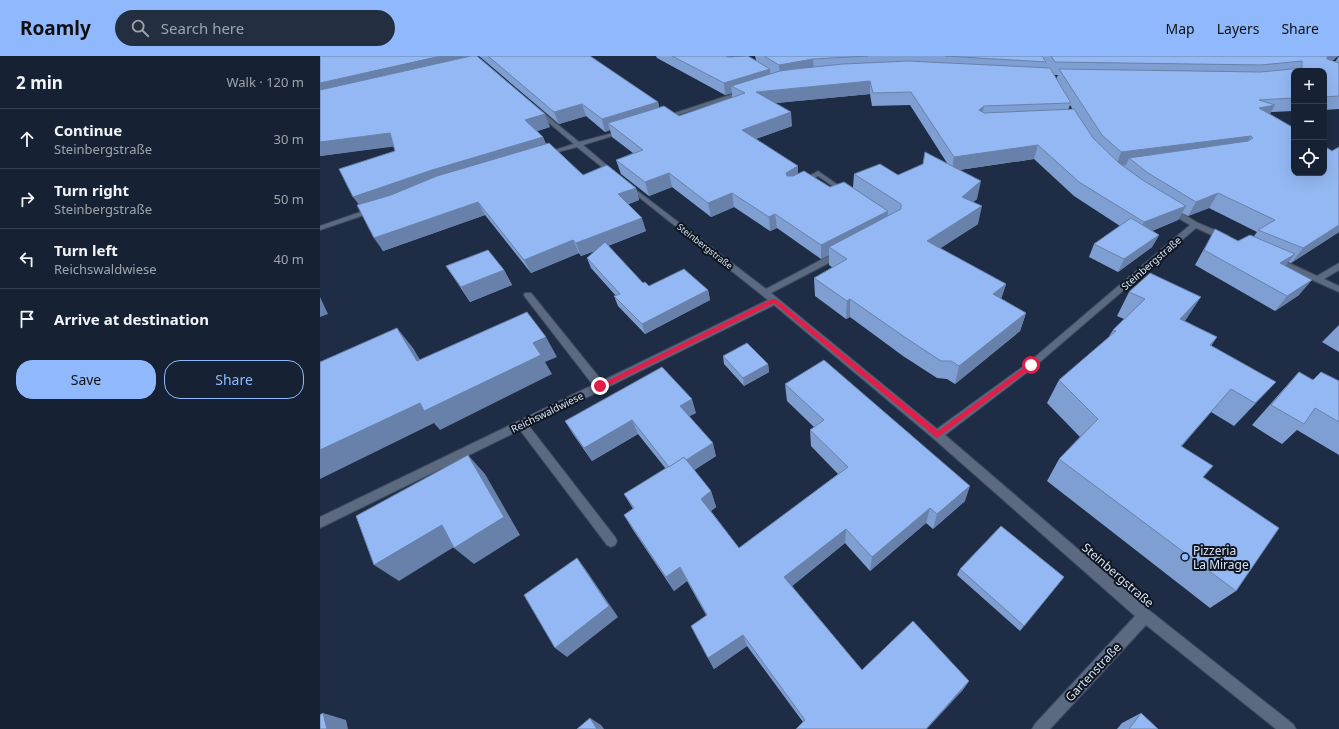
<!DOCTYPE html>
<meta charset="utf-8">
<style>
:root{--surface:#162234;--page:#232f40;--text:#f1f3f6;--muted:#9ea4ac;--line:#353f4f;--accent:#8fb8fd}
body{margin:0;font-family:"Noto Sans",sans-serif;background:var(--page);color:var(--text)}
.controls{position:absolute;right:12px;top:12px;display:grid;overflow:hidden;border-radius:8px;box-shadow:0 4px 16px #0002}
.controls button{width:36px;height:36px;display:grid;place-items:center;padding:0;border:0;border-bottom:1px solid var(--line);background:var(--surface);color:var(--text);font:20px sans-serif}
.stop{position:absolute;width:12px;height:12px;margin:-9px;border:3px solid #e11d48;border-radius:50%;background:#fff}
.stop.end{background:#e11d48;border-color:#fff;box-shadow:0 1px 4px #0008}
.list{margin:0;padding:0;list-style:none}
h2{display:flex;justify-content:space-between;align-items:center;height:52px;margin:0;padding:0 16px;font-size:17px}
h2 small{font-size:13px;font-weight:400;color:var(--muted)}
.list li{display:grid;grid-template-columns:26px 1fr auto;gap:12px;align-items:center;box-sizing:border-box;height:60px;padding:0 16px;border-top:1px solid var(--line)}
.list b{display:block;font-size:15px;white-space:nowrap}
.list p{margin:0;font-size:13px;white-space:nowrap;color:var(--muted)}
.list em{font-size:13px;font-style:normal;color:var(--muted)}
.actions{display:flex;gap:8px;padding:12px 16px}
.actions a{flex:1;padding:9px 0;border:1px solid var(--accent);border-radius:16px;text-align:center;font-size:14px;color:var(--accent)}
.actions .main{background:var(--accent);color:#111}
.icon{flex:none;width:22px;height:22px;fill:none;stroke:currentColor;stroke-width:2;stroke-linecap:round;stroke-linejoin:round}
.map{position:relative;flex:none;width:1019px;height:673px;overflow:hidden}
header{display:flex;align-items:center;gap:24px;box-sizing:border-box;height:56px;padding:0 20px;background:var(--accent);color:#111}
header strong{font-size:19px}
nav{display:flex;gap:22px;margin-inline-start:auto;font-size:14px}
.search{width:280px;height:36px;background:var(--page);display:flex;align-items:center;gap:10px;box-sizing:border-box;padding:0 14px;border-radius:22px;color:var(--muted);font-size:15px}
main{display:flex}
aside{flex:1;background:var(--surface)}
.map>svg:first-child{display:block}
</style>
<header>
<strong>Roamly</strong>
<div class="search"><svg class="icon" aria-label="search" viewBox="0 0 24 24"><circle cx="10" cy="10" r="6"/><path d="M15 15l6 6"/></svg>Search here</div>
<nav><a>Map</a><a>Layers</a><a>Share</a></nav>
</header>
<main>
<aside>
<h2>2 min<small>Walk · 120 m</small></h2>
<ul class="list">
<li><svg class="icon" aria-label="ahead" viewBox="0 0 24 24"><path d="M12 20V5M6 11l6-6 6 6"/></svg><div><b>Continue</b><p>Steinbergstraße</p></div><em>30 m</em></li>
<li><svg class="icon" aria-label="right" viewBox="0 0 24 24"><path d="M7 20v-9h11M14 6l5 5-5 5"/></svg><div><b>Turn right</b><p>Steinbergstraße</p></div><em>50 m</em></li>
<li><svg class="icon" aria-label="left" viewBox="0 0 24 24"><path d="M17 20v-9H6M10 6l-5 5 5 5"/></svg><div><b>Turn left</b><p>Reichswaldwiese</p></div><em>40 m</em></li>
<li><svg class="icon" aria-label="arrive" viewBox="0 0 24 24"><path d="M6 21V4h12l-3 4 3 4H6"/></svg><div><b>Arrive at destination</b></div></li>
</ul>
<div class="actions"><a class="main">Save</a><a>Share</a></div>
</aside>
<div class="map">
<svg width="1019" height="673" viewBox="0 0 1019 673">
<rect width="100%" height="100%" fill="#1e2d45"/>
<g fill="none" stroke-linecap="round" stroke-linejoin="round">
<!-- minor casing -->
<g stroke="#3c4a61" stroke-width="2">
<g id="minor">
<path d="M425,34L428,36L427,37L345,63L340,62Z"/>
<path d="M216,54H220L259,86L305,74V76L263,89L297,118V120H293L257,91L222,100V98L254,88L216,56Z"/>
<path d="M498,115L528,136V138H524L498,120L484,127L479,126Z"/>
<path d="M307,127L446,233L516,196H522V200L451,237L617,373L708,307L870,169L846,155V151H852L878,167L909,180V184H903L876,172L714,311L625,379L830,555L973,668L976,673H956L826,569L730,673H712L715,668L815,560L613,382L454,249L209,370L295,481L297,485L295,489L291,491L287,489L200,374L0,472V461L273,329L205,241L204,239L205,237H211L282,325L448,244L305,130V128Z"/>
<path d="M52,152H58L59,154L0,174V170Z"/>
<path d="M950,201H956L997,220L1019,207V214L1004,223L1019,230V236L950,205Z"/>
</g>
</g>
<!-- minor -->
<use href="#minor" fill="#5b6981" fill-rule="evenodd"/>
</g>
<!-- wall -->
<g fill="#7f9ed1" fill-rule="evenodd">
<path d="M0,0L230,71L217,75L223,81L226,88L263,119L316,132L319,144L308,148L326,175L288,190L323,227L329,230L388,234L390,244L325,278L298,250L294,240H296L271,212L267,202L275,195L261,200L259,197L211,217L165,159L63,195L39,148L75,95L73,90L0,100Z"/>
<path d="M159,0H270L338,46L339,52L359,60L412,42V37L405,39L337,2L336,0H406L436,4L435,0H1018L1012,5L1015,6L1019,0V53L1004,54V15H974V55L951,56L950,58L1012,95L1019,91V176L971,207L968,206L965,210L979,239L955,255L875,209L895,173L918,185L934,180L937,176L889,152L868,160L862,157L858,164L832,175L839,179L832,191L798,216L769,201L774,188L800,170L754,140L714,103L639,114L657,143L653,146L658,168L620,192L686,228L681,243L706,257L700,275L635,328L627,323L617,322L583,300L530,261L526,263L495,240L494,222L513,212L509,209V199L501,203L457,172L450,175L414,151L391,161L352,131L329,140L301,118L296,104L313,97L292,81L290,74L285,76L266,60L239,68ZM733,19H738L736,23ZM550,38L552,50L590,49L627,107L578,119L534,118L533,131H510L478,118L436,83L472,70L455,47ZM750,49L753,54H748Z"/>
<path d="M126,210L184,214L192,229L150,246Z"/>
<path d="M830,217L865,265L897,281L891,290L956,326L914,370L891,356L862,390L883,421L916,535L890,552L727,425L739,403L760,381L727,347L739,324L788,282L793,274L804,263L797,260L809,236Z"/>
<path d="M1019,269V296L1002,286Z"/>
<path d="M403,300L448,308L449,316L424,330L404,308Z"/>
<path d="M979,316L993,324L1001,316L1019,325V399L977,374L962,388L932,369L960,337Z"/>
<path d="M465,328L645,445L613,473L606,467L550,515L525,487L472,530L542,614L649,625L642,635L483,666L427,590L394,613L388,602L386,559L367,525L354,535L313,474L304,459L313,453L304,438L346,413L318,378L272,405L253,378L245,365L376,357L369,360L396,400L374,414L391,435L396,451L391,455L419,492L518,418L491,390L490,374L494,371L467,345Z"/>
<path d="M640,513L744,521L700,575L637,519Z"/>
<path d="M821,657L838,673H797L802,667Z"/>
</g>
<!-- shaded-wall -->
<g fill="#6881aa">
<path d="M121,0H153L0,41V27Z"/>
<path d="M1008,0H1018L999,14L1007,1Z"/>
<path d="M493,3L494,16L460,21L459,9Z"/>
<path d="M450,13L451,25L411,30L412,37L405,39L404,27Z"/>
<path d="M550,25V38L437,49L436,36Z"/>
<path d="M338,46L341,59L288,67L290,74L285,76L282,63Z"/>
<path d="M262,48L266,60L239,68L234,56Z"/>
<path d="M955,49L947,63L939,52Z"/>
<path d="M664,50L661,64L659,54Z"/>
<path d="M471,56L472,70L424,87L422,74Z"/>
<path d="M225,58L230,71L211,77L205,64Z"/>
<path d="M70,77L78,90L0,100V86Z"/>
<path d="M931,80L923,94L809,102L806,109L796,110L801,96Z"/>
<path d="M223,81L228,94L43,154L33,141L112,114Z"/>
<path d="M718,89L714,103L632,115L634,101Z"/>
<path d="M478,110V124L467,131L466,117Z"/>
<path d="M349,117L352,131L329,140L325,126Z"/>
<path d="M661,125L657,143L638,158L642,141Z"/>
<path d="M316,132L319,144L302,151L298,138Z"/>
<path d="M412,137L414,151L391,161L388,147Z"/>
<path d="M898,137L889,152L868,160L876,146Z"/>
<path d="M158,146L165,159L63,195L54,182Z"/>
<path d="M662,150L658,168L604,203L607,185Z"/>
<path d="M866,150L858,164L817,181L824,166Z"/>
<path d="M568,155L567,169L509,191V199L501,203V189Z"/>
<path d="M455,158L457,172L450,175L449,161Z"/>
<path d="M322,162L326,175L261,200L256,187Z"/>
<path d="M1019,169V176L971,207L983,192Z"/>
<path d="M839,179L832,191L798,216L804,203Z"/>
<path d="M253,184L259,197L211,217L204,204Z"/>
<path d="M975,198L963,213L960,207Z"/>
<path d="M184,214L192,229L150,246L141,231Z"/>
<path d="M992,224L979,239L955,255L967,240Z"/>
<path d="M686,228L680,246L673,238Z"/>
<path d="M388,234L390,244L325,278L322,268Z"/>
<path d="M0,241L8,258L0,261Z"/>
<path d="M881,241L865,265L844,287L860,263Z"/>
<path d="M530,243V261L526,263L527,245Z"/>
<path d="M706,257L700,275L635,328L639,310Z"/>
<path d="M77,272L93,292L112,324L97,305Z"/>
<path d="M226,281L237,301L225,306L232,318L120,374L114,367L0,423V394Z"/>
<path d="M448,308L449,316L424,330L423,322Z"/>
<path d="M956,326L934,349L914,370L935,347Z"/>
<path d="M911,333L891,356L842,412L861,390Z"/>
<path d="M372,343L376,357L364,363L360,350Z"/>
<path d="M312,364L318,378L272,405L264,392Z"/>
<path d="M393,387L396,400L356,426L351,413Z"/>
<path d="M148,399L165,418L200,479L154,508L134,492Z"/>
<path d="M650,430L645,445L613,473L617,458Z"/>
<path d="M391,435L396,451L386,458L381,443Z"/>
<path d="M610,452L606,467L550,515L552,501Z"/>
<path d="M122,469L142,486L79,525L54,509Z"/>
<path d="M526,473L525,487L466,535L464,521Z"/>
<path d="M257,502L266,514L298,561L247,601L235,592Z"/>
<path d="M360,511L367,525L354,535L346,521Z"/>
<path d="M423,579L427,590L394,613L388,602Z"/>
<path d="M649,625L642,635L607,673H606Z"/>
<path d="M3,657L26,664L28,673H7Z"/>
<path d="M270,662L281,669L284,673H277Z"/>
</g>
<!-- building -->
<g fill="#94b8f3" stroke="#6881aa">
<path d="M0,0H121L0,27Z"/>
<path d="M151,0H157L225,58L205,64L223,81L112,114L33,141L19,113L75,95L70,77L0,86V34Z"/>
<path d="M168,0H270L338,46L282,63L262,48L234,56Z"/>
<path d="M352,0H406L407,1L428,0L450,13L404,27Z"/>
<path d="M444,0H548L493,3L459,9Z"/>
<path d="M625,0H722L726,6Z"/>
<path d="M731,0H1008L1007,1V3L1019,7V40L1004,41V15H974V42L939,44L955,49L939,52L974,72V117H1004V90L1012,95L1019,91V169L983,192L938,174L955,164L898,137L876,146L828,117L809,102L928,85L933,82L931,80L801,96L782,79L739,13L941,16L982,12V5L941,9L735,6Z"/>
<path d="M588,5L730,12L751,47L664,50L659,54L664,57L754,53L773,82L799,107L824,125L866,150L824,166L759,126L718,89L634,101L591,36L553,37L550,25L436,36L471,56L422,74L478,110L466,117L467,120H473L484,115L510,131L524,126L568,155L501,189L455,158L449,161L412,137L388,147L349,117L325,126L296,104L323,94L288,67L344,50L359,60L425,37L411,30L460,15L475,13L523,8Z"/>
<path d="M229,87L263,119L287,109L316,132L298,138L322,162L256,187L253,184L204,204L158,146L54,182L37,149L71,139L117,120Z"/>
<path d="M605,96L661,125L642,141L662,150L607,185L686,228L673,238L706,257L639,310L631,305H621L586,282L530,243L527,245L494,222L527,203L509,191L581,153V148L534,118L560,108L578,119L603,108Z"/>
<path d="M811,162L839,179L804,203L774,188Z"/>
<path d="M895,173L918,185L930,179L975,198L960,207L992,224L967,240L884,194Z"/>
<path d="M285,186L323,227L325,226L329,230L364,213L388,234L322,268L294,240L300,238L267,202Z"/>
<path d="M168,194L184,214L141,231L126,210Z"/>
<path d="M830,217L881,241L860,263L897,281L890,289L956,326L935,347L911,333L861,390L893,410L883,421L959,472L916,535L739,403L778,363L739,324L796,275L793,274L825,243L809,236Z"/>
<path d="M207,256L226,281L213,287L221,299L104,355L100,347L0,394V306L77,272L97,305Z"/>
<path d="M427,287L448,308L423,322L403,300Z"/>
<path d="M504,304L650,430L617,458L610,452L552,501L526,473L464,521L542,614L593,565L649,625L606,673H476L485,664L423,579L388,602L371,570L387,559L360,511L346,521L304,459L314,452L304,438L364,401L391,435L381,443L419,492L528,411L490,374L504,364L465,328Z"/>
<path d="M342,311L372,343L360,350L393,387L366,404L364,401L349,411L312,364L264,392L245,365Z"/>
<path d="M979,316L993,324L1001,316L1019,325V366L995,352L984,368L951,349Z"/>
<path d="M148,399L184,461L134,492L122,469L54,509L36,460Z"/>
<path d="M681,470L744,521L704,570L640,513Z"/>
<path d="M257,502L289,550L235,592L204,539Z"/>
<path d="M3,657L7,673H0V659Z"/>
<path d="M821,657L838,673H809Z"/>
<path d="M270,662L277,673H257Z"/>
</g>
<!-- route -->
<path fill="#e11d48" d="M452,243H456L618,375L709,308H714L715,309L617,382L454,247L283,332H280L277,330Z"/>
<!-- markers -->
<circle fill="#8fb8fd" stroke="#0e1520" stroke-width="1.5" cx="865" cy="501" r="4"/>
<g text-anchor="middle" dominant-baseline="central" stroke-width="4" stroke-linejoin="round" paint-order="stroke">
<!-- far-street labels -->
<g font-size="9" fill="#d9e3f3" stroke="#0e1520">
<text transform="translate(385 190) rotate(38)">Steinbergstraße</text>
</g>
<!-- street labels -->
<g font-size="10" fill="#d9e3f3" stroke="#0e1520">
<text transform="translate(831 207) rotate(-41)">Steinbergstraße</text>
<text transform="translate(227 356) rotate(-26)">Reichswaldwiese</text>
</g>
<!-- near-poi labels -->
<g font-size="12" fill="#d9e3f3" stroke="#0e1520" text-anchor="start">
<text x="873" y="494">Pizzeria<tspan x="873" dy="14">La Mirage</tspan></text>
</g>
<!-- near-street labels -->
<g font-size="12" fill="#d9e3f3" stroke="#0e1520">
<text transform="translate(798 519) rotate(41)">Steinbergstraße</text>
<text transform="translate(773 616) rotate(-47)">Gartenstraße</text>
</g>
</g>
</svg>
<div class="controls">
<button>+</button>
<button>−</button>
<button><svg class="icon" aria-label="locate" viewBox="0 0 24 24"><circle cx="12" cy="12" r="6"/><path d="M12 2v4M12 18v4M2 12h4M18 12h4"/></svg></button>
</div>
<div class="stop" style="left:711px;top:309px"></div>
<div class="stop end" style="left:280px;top:330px"></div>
</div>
</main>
